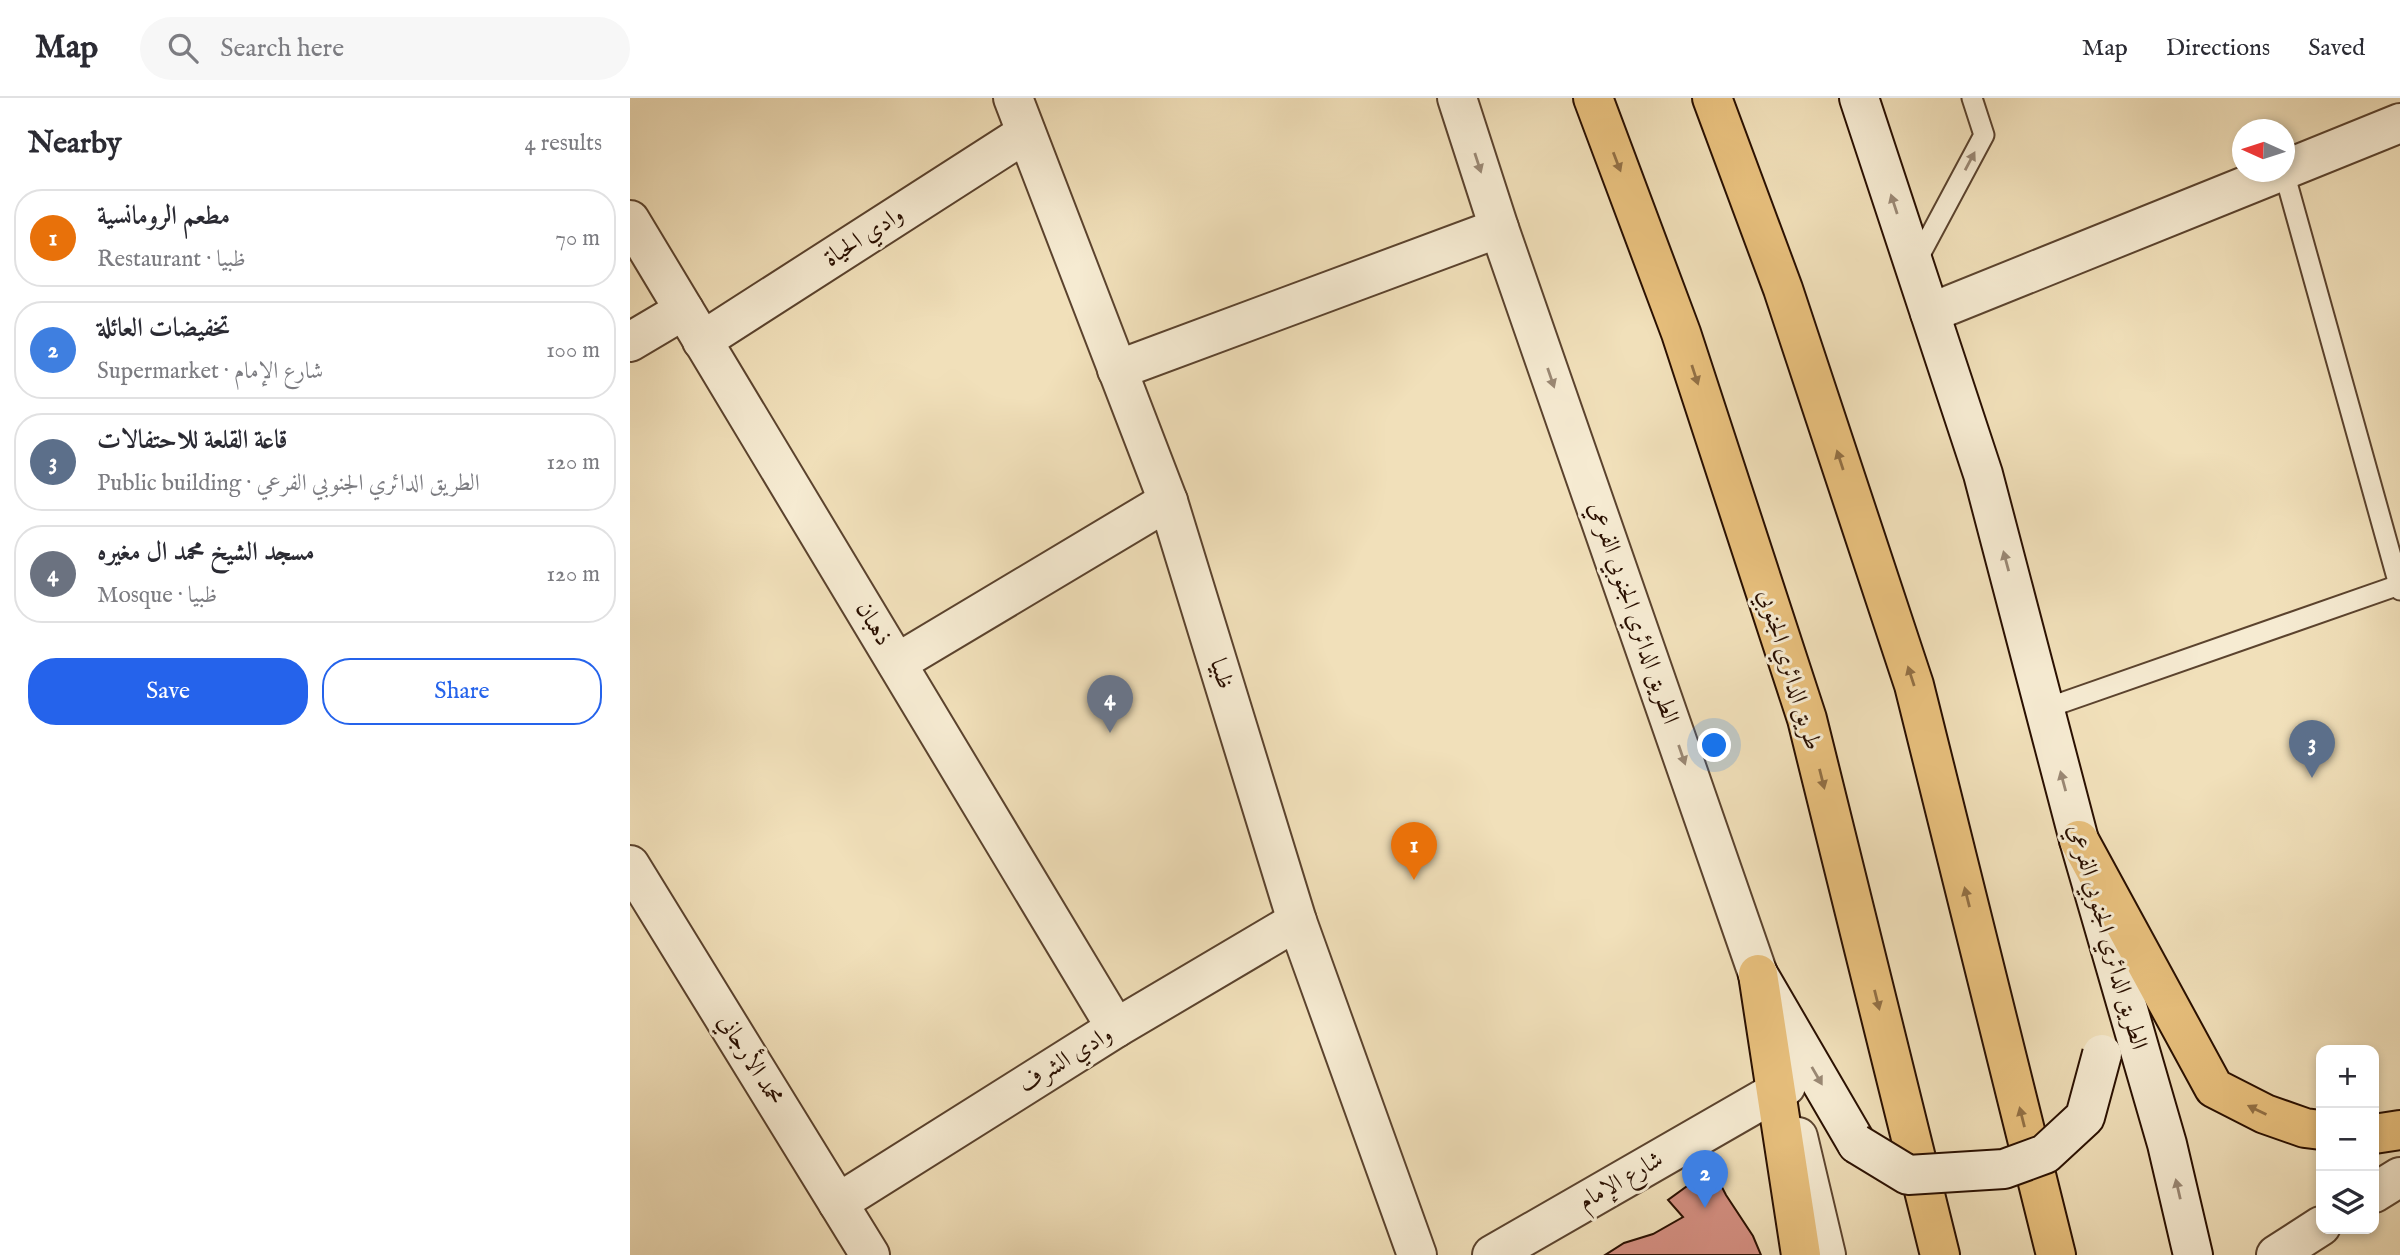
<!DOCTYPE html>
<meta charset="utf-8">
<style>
:root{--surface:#fff;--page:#f7f7f7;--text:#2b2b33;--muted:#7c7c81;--line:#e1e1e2;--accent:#2563eb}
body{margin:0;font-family:"IM FELL English",Amiri,serif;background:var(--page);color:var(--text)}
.controls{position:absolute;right:21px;bottom:21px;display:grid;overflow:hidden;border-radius:14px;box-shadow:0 4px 10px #0003}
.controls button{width:63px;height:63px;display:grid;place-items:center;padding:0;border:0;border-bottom:2px solid var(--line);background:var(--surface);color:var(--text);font:35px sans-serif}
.compass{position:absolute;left:1602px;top:21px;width:63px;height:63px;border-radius:50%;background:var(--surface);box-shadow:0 4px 10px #0003;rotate:273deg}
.you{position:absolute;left:1085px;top:648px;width:24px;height:24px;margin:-18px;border:5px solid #fff;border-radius:50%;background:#1a73e8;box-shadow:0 0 0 10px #1a73e833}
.badge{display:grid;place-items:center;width:46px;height:46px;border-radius:50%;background:var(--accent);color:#fff;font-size:23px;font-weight:700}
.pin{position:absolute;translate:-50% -58px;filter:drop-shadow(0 2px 4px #0008)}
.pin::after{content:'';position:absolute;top:37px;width:24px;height:21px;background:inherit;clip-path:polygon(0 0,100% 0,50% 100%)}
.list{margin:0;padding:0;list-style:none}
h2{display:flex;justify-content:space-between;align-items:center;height:91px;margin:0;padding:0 28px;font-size:30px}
h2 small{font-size:23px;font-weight:400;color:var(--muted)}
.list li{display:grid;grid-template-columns:46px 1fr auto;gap:21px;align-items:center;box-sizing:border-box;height:98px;margin:0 14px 14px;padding:0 14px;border:2px solid var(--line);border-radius:28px}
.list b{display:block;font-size:26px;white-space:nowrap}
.list p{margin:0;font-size:23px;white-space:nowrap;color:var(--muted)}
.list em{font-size:23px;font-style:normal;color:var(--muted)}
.actions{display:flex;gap:14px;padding:21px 28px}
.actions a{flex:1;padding:16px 0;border:2px solid var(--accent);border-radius:28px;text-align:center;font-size:24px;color:var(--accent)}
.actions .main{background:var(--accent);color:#fff}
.icon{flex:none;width:38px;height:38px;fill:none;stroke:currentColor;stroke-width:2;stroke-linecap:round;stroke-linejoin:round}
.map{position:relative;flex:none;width:1770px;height:1157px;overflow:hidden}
header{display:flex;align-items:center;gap:42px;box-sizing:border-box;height:98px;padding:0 35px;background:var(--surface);border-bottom:2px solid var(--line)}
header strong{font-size:33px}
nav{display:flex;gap:38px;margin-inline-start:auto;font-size:24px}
.search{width:490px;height:63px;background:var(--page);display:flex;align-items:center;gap:18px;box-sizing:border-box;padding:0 24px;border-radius:38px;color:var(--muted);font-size:26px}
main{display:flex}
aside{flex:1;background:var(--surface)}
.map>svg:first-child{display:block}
</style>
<header>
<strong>Map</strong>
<div class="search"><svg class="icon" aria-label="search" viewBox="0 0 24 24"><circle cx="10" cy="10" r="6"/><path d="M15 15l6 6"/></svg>Search here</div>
<nav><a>Map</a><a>Directions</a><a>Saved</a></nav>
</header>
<main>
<aside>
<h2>Nearby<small>4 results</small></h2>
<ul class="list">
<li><span class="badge" style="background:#e8710a">1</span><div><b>مطعم الرومانسية</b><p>Restaurant · ظبيا</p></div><em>70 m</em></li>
<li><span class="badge" style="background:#3f7fe0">2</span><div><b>تخفيضات العائلة</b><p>Supermarket · شارع الإمام</p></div><em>100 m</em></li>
<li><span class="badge" style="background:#5c6f8a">3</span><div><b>قاعة القلعة للاحتفالات</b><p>Public building · الطريق الدائري الجنوبي الفرعي</p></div><em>120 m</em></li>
<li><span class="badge" style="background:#6b7280">4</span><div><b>مسجد الشيخ محمد ال مغيره</b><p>Mosque · ظبيا</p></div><em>120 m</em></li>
</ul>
<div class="actions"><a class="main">Save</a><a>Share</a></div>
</aside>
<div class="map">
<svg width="1770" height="1157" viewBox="0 0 1770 1157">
<rect width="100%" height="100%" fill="#f1e0ba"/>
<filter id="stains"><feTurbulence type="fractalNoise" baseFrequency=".00286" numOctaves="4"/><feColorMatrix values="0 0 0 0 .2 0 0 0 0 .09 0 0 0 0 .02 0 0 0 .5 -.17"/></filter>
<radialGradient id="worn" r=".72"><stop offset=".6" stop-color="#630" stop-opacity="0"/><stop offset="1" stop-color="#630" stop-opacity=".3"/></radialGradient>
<!-- building -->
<path fill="#d58f82" stroke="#290f00" stroke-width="2" d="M1082,1070L1096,1097L1123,1138L1131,1157H975L994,1145L1023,1136L1053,1119L1038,1102Z"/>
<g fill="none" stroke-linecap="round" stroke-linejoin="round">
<!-- service casing -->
<g stroke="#5b432e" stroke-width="23">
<g id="service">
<path d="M1654,74L1769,487"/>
<path d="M1285,166L1354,37L1342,0"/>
<path d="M1414,611L1769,487L1770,492"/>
</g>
</g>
<!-- minor casing -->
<g stroke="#5b432e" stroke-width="42">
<g id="minor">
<path d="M383,0L538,403L667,823L787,1157"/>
<path d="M827,0L869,130L1128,876L1136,909"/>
<path d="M1654,72L1770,25"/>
<path d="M0,122L486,930"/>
<path d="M1300,215L1650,74"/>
<path d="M72,243L396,35"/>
<path d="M0,244L54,212"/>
<path d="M487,272L869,130"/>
<path d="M267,565L538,403"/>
<path d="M0,767L240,1157"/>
<path d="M1168,1039L1196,1157"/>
<path d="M1744,1095L1770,1079"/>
<path d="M208,1105L486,930L667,823"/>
<path d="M862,1157L1156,988"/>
<path d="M1646,1157L1691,1128"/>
</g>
</g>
<!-- secondary casing -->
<g stroke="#290f00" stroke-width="42">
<g id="secondary">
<path d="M1229,0L1353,376L1449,742L1537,1046L1563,1157"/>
<path d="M1128,876L1227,1046"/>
</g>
</g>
<!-- primary casing -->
<g stroke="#290f00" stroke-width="42">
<g id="primary">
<path d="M1449,742L1584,990L1635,1016L1675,1030L1691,1032"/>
<path d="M1128,876L1171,1157"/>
<path d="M1744,1036L1770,1032"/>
</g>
</g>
<!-- motorway casing -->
<g stroke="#290f00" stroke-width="42">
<g id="motorway">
<path d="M963,0L1051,235L1177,621L1310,1157"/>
<path d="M1082,0L1153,191L1284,587L1426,1157"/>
</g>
</g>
<!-- service -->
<use href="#service" stroke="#f6ebd2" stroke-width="19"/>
<!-- minor -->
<use href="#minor" stroke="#f6ebd2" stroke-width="38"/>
<!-- secondary -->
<use href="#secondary" stroke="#f6ebd2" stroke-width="38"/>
<!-- primary -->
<use href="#primary" stroke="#e8c07d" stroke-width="38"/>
<!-- motorway -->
<use href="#motorway" stroke="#e8c07d" stroke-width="38"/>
<!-- secondary-bridge casing -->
<g stroke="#290f00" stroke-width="42" stroke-linecap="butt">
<path id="secondary-bridge" d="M1227,1046L1278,1077L1374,1071L1415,1056L1455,1019L1472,956"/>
</g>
<!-- secondary-bridge -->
<use href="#secondary-bridge" stroke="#f6ebd2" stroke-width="38"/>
</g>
<!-- one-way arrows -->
<defs><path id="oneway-solid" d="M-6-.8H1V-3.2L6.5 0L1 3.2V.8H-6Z" transform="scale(1.75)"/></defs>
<g fill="#9a8874">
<use href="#oneway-solid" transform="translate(1340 63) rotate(-62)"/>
<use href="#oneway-solid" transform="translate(848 65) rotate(72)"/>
<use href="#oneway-solid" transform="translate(1264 106) rotate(-108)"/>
<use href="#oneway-solid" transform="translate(921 280) rotate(71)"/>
<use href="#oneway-solid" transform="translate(1376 463) rotate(-105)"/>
<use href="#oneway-solid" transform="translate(1052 657) rotate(71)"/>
<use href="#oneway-solid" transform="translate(1433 683) rotate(-105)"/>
<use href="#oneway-solid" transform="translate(1187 978) rotate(60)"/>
<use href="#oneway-solid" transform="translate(1548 1091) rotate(-103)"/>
</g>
<g fill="#927045">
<use href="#oneway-solid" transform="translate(987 64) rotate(69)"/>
<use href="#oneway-solid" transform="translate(1065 277) rotate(72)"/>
<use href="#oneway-solid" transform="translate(1210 362) rotate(-108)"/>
<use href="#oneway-solid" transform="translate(1281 578) rotate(-108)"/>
<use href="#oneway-solid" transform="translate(1192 681) rotate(76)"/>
<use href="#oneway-solid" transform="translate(1337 799) rotate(-104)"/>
<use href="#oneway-solid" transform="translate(1247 902) rotate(76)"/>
<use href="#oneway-solid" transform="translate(1627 1012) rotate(-154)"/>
<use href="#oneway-solid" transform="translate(1392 1019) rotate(-104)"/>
</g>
<g text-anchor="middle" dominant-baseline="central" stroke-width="6" stroke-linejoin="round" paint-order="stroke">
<!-- street labels -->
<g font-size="24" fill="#290f00" stroke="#f6ebd2">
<text transform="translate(234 139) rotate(-33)">وادي الحياة</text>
<text transform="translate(1003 515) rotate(71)">الطريق الدائري الجنوبي الفرعي</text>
<text transform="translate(243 526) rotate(59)">ذهبان</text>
<text transform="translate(1159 572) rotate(73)">طريق الدائري الجنوبي</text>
<text transform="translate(591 576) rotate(73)">ظبيا</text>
<text transform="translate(1477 839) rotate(74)">الطريق الدائري الجنوبي الفرعي</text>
<text transform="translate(120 962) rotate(58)">محمد الأرجاني</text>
<text transform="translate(436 962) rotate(-32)">وادي الشرف</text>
<text transform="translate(991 1083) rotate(-30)">شارع الإمام</text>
</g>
</g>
<rect width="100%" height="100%" filter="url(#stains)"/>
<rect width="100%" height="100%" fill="url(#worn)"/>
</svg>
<div class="controls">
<button>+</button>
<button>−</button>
<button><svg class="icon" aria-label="layers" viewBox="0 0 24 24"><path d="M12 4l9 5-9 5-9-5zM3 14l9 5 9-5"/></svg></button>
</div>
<svg class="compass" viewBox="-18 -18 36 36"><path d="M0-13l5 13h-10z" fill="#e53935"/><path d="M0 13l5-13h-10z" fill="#7c7c81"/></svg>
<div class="you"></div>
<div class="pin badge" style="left:784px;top:782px;background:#e8710a">1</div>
<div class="pin badge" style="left:1075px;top:1110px;background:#3f7fe0">2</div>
<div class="pin badge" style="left:1682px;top:680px;background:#5c6f8a">3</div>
<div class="pin badge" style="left:480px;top:635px;background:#6b7280">4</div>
</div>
</main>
